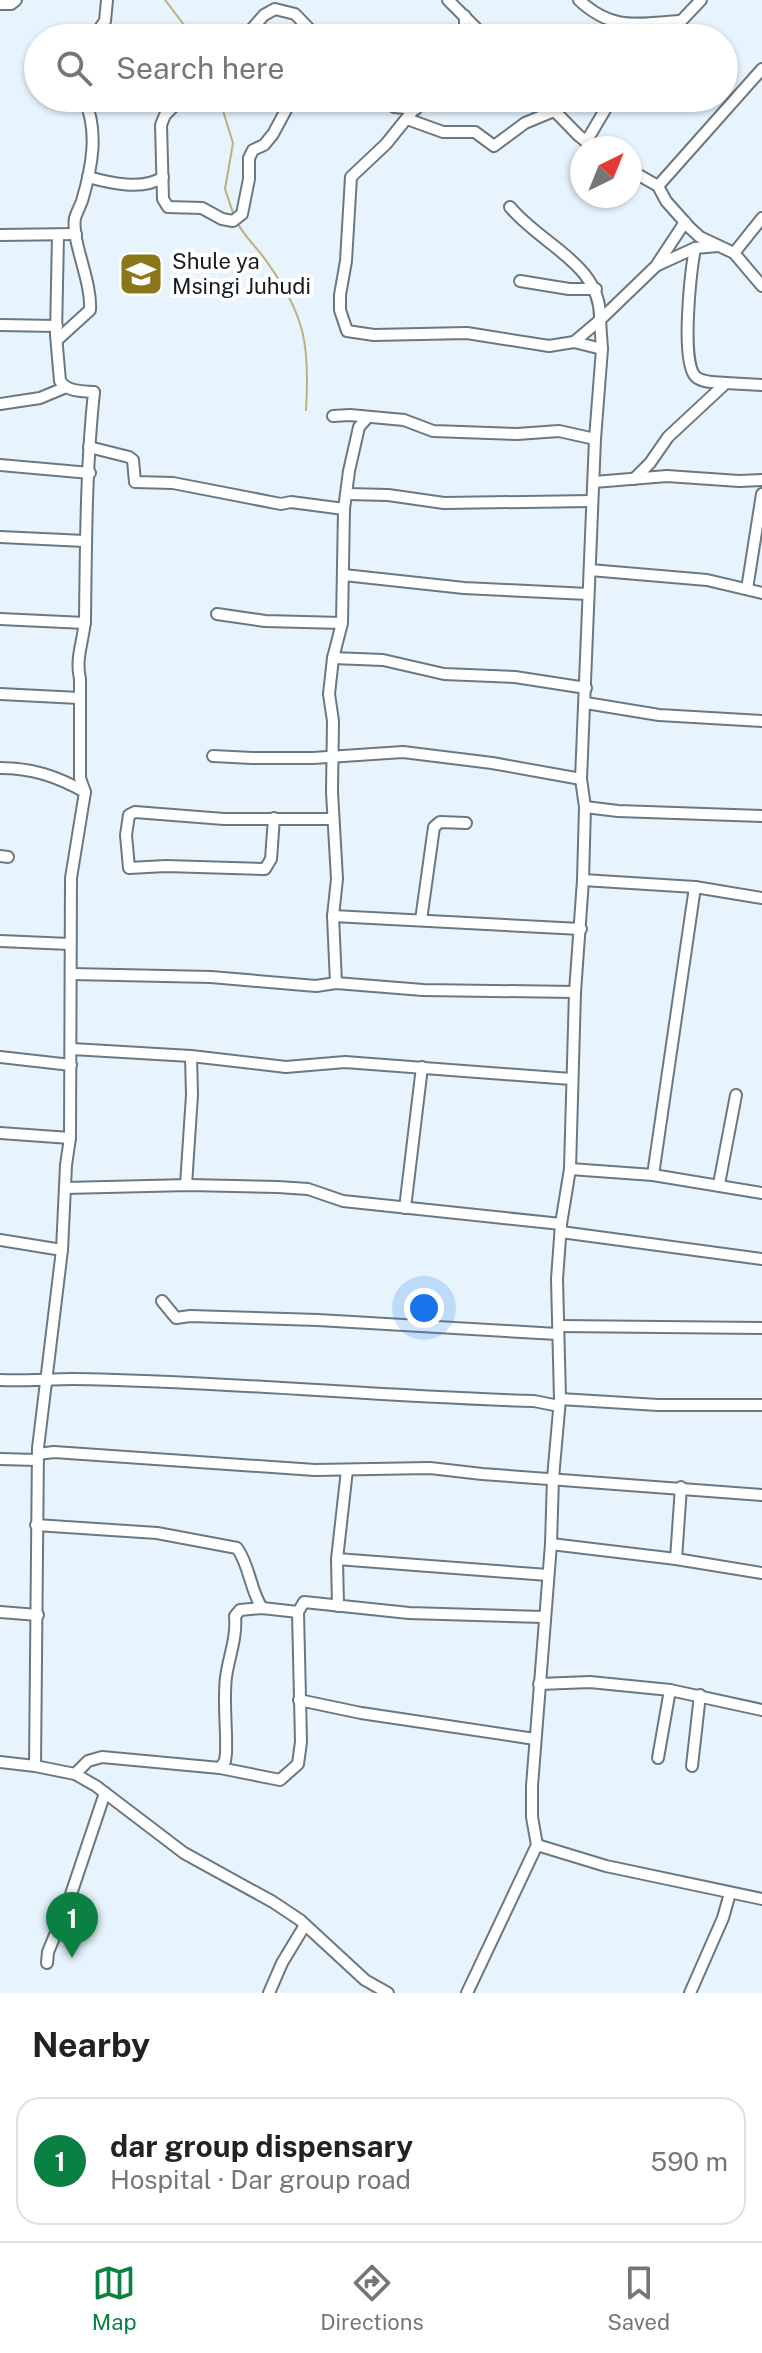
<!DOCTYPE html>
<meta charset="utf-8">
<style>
:root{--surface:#fff;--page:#f6f6f6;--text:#222;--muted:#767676;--line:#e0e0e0;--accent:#0b8043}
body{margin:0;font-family:"Public Sans",sans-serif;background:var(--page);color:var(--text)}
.compass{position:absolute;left:570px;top:136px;width:72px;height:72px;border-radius:50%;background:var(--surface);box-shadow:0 2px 6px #0004;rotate:43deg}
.you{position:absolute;left:424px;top:1308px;width:28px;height:28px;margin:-20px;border:6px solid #fff;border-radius:50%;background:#1a73e8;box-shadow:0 0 0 12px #1a73e833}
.badge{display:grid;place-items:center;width:52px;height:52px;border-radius:50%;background:var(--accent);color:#fff;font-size:26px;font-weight:700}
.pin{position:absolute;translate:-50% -66px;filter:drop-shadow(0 2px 4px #0008)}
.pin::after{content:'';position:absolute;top:42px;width:28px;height:24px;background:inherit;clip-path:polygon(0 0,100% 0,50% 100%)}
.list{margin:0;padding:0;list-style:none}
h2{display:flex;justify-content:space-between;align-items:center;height:104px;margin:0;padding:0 32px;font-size:34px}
h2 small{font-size:26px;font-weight:400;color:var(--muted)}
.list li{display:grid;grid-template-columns:52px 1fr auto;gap:24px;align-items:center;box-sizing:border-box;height:128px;margin:0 16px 16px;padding:0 16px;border:2px solid var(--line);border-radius:24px}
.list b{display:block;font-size:30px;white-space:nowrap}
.list p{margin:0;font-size:26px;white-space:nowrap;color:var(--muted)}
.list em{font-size:26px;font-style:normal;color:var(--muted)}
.icon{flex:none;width:44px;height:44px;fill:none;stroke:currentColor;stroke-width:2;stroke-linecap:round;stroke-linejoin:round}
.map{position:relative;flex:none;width:762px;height:1993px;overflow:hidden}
.search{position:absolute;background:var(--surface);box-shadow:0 2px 6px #0004;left:24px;right:24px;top:24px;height:88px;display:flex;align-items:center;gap:20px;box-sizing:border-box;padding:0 28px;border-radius:44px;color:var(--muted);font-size:30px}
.sheet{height:248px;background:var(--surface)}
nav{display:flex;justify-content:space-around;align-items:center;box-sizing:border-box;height:112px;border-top:2px solid var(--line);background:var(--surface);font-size:22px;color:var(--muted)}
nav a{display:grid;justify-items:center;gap:4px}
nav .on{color:var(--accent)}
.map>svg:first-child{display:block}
</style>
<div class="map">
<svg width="762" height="1993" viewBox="0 0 762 1993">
<rect width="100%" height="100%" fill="#e7f4fe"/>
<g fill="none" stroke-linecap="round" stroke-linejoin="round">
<!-- stream -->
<g stroke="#bfb078" stroke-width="2">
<path d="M165,0L194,38"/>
<path d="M219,98L233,143L225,189L234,216"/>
<path d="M237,222C245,238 257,247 267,262C305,315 310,345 306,410"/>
</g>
<!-- street casing -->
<g stroke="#6c7880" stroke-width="14">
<g id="street">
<path d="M448,0L486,38"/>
<path d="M579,0C612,31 637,24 679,21"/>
<path d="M0,4H11L16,0"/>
<path d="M465,16V38"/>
<path d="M93,38L105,21L107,0"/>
<path d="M244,38L264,15L275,9L295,14L318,38"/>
<path d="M665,38L701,0"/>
<path d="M762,69L658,186L666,201L690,228L700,237L734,253L762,286"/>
<path d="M182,98L165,115L161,125L163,199L168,207L202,208L222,219L233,221L242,214L249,179V158L253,150L264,145L273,134L287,108L296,98"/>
<path d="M381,98L394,107L416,109"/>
<path d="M423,98L386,144L351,177L346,261L340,295V310L347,331L374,335L467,333L549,346L574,342L602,349"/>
<path d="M542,98L578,135L594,148"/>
<path d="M407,119L443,132H475L494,146L525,123L554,111"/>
<path d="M586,142L612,98"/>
<path d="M630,170L658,186"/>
<path d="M88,177C110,183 143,191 163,177"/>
<path d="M510,207C542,246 602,264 600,320L574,342"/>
<path d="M0,235L76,234"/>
<path d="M695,248C691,270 680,363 696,377C703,383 716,382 726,383"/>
<path d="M734,253L762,218"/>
<path d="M658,265L695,248L718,246"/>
<path d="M520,281L569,289H596"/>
<path d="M0,325L57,326"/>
<path d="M57,340L90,310C92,281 71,241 75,218C77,212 80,206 82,201C92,167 99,131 84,98"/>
<path d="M0,404L40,398L64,388"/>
<path d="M333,416L350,415L404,420L433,431L517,434L559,431L595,439"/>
<path d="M89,447L129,457L133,460L135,482L173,483L281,504L291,502L344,509"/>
<path d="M0,465L90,473"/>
<path d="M634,479L650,463L668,437L726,383L762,385"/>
<path d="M594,482L667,476L739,481L762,480"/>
<path d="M347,494L388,495L444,503L592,501"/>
<path d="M0,537L85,541"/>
<path d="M590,570L707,580L762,593"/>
<path d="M344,575L464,588L588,594"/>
<path d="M747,589L762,494"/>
<path d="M217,614L265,621L342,623"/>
<path d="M0,619L85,623"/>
<path d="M333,658L383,660L444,674L515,677L586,688"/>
<path d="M0,694L79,698"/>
<path d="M586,703L659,715L762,721"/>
<path d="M213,756L252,758H313L403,752L492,763L581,779"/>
<path d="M0,768C32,768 56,776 85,792"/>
<path d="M585,807L618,811L762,816"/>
<path d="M274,818L271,859L265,869L166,866L129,868L126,835L129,815L135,812L224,819H333"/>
<path d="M0,856L8,857"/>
<path d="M583,880L695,887L762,898"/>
<path d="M333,916L581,929"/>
<path d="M421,920L434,827L440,822L466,823"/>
<path d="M0,941L70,944"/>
<path d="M72,974L211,977L316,986L336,983L423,990L575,992"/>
<path d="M336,983L333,916L337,879L332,792L333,721L329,694L333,658L342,623L344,509L349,471L359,427L368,417"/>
<path d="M72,1049L191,1056L286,1067L345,1062L571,1079"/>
<path d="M0,1057L71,1065"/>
<path d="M0,1133L70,1138"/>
<path d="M570,1169L653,1175L762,1193"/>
<path d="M653,1175L695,887"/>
<path d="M719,1184L736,1095"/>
<path d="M186,1185L192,1095L191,1056"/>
<path d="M65,1188L189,1185L278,1187L308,1189L343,1201L561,1224"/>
<path d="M405,1208L422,1067"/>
<path d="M561,1232L762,1259"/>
<path d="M0,1240L62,1250"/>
<path d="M162,1301L176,1318L190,1316L318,1320L557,1334"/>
<path d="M559,1326L762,1328"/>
<path d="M0,1380C24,1381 49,1379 73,1379C227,1381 380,1397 534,1401L559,1406"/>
<path d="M560,1399L658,1405H762"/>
<path d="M38,1454L54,1452L315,1470L430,1468L482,1474L762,1495"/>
<path d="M0,1459L37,1460"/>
<path d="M36,1525L157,1533L237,1548C250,1566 250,1590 262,1608"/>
<path d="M551,1544L676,1559L762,1573"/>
<path d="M337,1559L548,1575"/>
<path d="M676,1559L681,1487"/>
<path d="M338,1606L337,1559L347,1470"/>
<path d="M0,1612L38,1615"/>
<path d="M539,1684L590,1682L670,1690L762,1710"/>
<path d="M299,1700L361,1713L535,1739"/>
<path d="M658,1758L670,1690"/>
<path d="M0,1762L35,1766L75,1774L96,1786L184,1853L273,1902L300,1920L365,1980L388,1993"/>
<path d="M35,1766L38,1448L62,1250L66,1165L70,1138L71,878L85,792L80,778V679C75,657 84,640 85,619C86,543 86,467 94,392C81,391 68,392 60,381L56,335L58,235"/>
<path d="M692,1766L700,1695"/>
<path d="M220,1768L280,1780L298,1764L301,1742L298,1612L304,1602L409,1613L543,1617"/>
<path d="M75,1774L88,1761L102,1757L220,1768L225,1761L226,1753C227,1728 223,1702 226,1677C229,1656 237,1638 235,1616L240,1610L262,1608L298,1612"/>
<path d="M537,1845L606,1866L762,1899"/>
<path d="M47,1963L48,1952L67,1906L105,1793"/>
<path d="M269,1993L282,1963L305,1925"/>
<path d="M467,1993L537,1845L532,1817V1786L551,1544L553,1478L560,1399L557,1279L561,1224L570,1169L575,992L583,880L585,807L581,779L595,439L602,349L600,320L656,266L685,222"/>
<path d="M690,1993L723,1918L730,1893"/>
</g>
</g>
<!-- street -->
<use href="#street" stroke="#fff" stroke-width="10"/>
</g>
<!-- icons -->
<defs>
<g id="school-square" transform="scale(2.3)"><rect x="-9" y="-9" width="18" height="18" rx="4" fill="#8b761a" stroke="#fff"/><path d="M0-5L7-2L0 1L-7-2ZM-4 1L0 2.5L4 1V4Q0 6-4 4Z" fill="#fff"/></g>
</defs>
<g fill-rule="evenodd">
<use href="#school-square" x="141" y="274"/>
</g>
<g text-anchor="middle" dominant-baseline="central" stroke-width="8" stroke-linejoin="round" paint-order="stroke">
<!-- poi labels -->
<g font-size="22" fill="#161b1f" stroke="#fff" text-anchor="start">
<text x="172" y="261">Shule ya<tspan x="172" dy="25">Msingi Juhudi</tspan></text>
</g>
</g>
</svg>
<svg class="compass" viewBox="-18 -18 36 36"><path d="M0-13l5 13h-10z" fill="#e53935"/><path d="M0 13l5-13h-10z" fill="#767676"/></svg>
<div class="you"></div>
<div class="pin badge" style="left:72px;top:1958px">1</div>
<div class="search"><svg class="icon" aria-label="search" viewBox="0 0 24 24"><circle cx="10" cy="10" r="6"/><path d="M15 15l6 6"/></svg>Search here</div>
</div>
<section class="sheet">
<h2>Nearby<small></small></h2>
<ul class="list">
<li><span class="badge">1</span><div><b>dar group dispensary</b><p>Hospital · Dar group road</p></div><em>590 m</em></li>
</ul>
</section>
<nav>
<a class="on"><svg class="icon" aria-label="map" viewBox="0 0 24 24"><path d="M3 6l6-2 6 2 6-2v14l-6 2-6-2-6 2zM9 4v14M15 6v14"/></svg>Map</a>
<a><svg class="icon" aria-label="directions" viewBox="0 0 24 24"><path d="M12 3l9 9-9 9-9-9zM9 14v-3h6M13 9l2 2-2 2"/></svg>Directions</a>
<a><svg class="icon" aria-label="saved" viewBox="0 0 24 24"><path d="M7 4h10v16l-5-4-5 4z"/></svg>Saved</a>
</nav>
